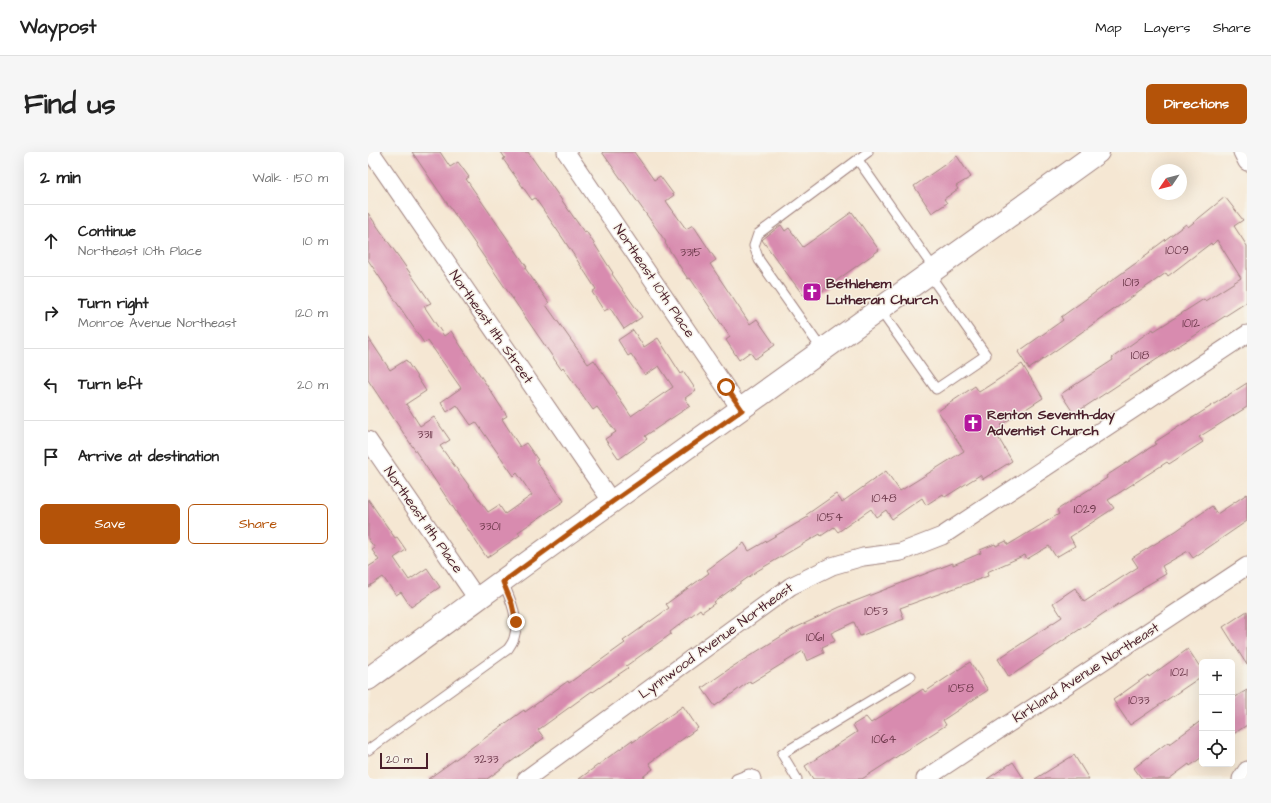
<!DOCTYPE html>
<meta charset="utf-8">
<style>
:root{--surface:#fff;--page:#f6f6f6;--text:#222;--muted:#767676;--line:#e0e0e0;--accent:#b45309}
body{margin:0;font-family:"Architects Daughter",sans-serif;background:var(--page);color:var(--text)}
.controls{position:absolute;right:12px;bottom:12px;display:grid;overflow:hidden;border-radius:6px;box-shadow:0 4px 16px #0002}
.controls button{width:36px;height:36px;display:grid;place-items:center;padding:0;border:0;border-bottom:1px solid var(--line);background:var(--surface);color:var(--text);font:20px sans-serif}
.compass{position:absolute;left:783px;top:12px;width:36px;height:36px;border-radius:50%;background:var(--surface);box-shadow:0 4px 16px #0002;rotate:235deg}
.scale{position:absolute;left:12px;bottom:10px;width:48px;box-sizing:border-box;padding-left:4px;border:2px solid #4a1f2b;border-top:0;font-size:11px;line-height:14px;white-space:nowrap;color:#4a1f2b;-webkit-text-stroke:3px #f7f3e8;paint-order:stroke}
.stop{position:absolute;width:12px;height:12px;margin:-9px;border:3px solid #b45309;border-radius:50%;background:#fff}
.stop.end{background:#b45309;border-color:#fff;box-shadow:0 1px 4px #0008}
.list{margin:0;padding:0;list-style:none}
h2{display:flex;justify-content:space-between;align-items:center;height:52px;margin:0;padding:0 16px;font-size:17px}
h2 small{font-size:13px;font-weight:400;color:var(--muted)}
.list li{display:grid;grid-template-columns:26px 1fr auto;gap:12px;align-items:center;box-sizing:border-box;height:72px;padding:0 16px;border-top:1px solid var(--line)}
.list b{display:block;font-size:15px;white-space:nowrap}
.list p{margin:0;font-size:13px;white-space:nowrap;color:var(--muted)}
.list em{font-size:13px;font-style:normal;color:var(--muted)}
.actions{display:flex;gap:8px;padding:12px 16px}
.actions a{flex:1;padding:9px 0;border:1px solid var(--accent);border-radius:6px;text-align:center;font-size:14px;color:var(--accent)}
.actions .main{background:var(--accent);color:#fff}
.icon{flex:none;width:22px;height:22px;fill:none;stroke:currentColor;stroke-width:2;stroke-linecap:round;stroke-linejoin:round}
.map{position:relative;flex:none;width:879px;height:627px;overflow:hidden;border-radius:6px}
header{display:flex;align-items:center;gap:24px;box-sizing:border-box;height:56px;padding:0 20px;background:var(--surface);border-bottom:1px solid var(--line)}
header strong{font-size:19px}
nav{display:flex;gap:22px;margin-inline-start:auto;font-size:14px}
.intro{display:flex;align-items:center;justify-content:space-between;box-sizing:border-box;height:96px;padding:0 24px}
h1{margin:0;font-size:28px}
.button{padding:10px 18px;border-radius:6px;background:var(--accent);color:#fff;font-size:14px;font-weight:700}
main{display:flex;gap:24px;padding:0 24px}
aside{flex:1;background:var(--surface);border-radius:6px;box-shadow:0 4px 16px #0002}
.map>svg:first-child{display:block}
</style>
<header>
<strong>Waypost</strong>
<nav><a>Map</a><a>Layers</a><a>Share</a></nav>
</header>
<div class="intro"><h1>Find us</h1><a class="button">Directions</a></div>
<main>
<aside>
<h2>2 min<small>Walk · 150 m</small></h2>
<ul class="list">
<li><svg class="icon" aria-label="ahead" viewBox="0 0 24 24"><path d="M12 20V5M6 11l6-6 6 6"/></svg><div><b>Continue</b><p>Northeast 10th Place</p></div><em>10 m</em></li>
<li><svg class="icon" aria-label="right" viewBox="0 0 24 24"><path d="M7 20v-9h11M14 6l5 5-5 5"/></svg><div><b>Turn right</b><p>Monroe Avenue Northeast</p></div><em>120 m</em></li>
<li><svg class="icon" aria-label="left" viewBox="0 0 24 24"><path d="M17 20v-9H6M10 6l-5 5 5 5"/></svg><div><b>Turn left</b></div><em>20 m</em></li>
<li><svg class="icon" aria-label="arrive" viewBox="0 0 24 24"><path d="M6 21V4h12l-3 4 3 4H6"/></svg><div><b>Arrive at destination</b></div></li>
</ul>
<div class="actions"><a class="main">Save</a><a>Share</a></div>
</aside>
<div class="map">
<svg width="879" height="627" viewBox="0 0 879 627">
<rect width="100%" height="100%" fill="#f7f3e8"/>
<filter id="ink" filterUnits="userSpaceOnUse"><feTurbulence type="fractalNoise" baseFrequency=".025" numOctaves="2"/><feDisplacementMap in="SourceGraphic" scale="8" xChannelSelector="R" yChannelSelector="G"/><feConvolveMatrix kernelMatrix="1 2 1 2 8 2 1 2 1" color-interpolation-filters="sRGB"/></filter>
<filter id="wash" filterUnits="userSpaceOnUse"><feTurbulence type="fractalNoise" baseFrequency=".012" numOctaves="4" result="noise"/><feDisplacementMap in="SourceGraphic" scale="16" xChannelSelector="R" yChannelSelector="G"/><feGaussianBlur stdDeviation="0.9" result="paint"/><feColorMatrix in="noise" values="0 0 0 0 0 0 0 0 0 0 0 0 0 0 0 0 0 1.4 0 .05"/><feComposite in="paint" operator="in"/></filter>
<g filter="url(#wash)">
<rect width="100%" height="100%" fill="#f5e7d3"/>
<g id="blocks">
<!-- building -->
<g fill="#d88baf">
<path d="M44,0H72L82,15L90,10L101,25L98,27L159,115L157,116L181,151L178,153L220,212L226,208L249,241L248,242L263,264L305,235L291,214L277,223L263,202L260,204L250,188L265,178L276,195L290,186L313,222L316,220L328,238L317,246L322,254L277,284L279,287L251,307L237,287L248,280L229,255L225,258L195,215L193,217Z"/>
<path d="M133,0H160L216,80L218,79L245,121L244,122L274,165L256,177L242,156L236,159L224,140L228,137L194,85L167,46L164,48L135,7L137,6Z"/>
<path d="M234,0H266L286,28L292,24L306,43L298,49L318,77L325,73L348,108L342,112L382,172L389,167L407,193L387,207L382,200L371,208L358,188L362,185L322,126L320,127L297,91L298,90Z"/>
<path d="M589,4L603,25L588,34L590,37L576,47L579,51L564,61L546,34Z"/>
<path d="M857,45L875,68L866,74L879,94V150L809,195V194L706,262L693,242L745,208L744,206L785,177L786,179L836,147L837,149L873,126L849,88L844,93L843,91L800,124L798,121L661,217L650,200L695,168L693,165L782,101L781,100L818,72L820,75Z"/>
<path d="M484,60L511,98L447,144L442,138L435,143L394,88L395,87L413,73L417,79L421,76L435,95Z"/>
<path d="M0,61L63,151L56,154L76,184L83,179L139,264L134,267L152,295L158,291L170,308L168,309L196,349L150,380L152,383L119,406L0,228V185L22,218L38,208L58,239L38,252L52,274L66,265L82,288L72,294L120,360L131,353L137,362L164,343L149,321L146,324L108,270L103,273L89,253L79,260L73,250L93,236L60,189L56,191L0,108Z"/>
<path d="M654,212L675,246L633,273L635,275L627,280L644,309L615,327L612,323L577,345L575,342L558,353L554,346L524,367L518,358L508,365L503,357L470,380L466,375L453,384L452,382L389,419L346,450L347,451L334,460L332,457L302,480L303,482L258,514L260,516L225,540L224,539L170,578L176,586L119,627H60L156,558L157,560L200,529L201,531L257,491L255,489L301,456L298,452L341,421L339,418L376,391L381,399L440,365L438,363L468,342L474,350L518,319L532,339L596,299L570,259L607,234L611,240Z"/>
<path d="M879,231V255L831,285L835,290L801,312L799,310L740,348L746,356L702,385L707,394L688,405L681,394L659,407L657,403L619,420L620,424L532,456L536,467L492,484L486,470L463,481L467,489L454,495L456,501L439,509L435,499L383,531L382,529L347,554L334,536L364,515L425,477L472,455L585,411V413L613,401L612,398L627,392L628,394L638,389L640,393L691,362L689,358L739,326L738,324L788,292L787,290Z"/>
<path d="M879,342V369L825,406L820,399L794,414L798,422L774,436L775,437L736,461L641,525L630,507L694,465L685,451L707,436L716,450L770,415L764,406L808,379L844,354L849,362Z"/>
<path d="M0,347L27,386L29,385L38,398L26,406L41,428L59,416L72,435L43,455L33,440L28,443L15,425L0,435V415L11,408L4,398L7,396L0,387Z"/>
<path d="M879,459V513L855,475Z"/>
<path d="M820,497L834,518V524L762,573L745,548L780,523L781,525Z"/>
<path d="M602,510L620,538L575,568L578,573L494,627H445L437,614L489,580L485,573L498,565L503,571L543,545L555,537L557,540Z"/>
<path d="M879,538V573L864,583V547Z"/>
<path d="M315,554L330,576L281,611L285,617L272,627H211L264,588L265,590Z"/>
<path d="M834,568V605L822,614L821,612L801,627H774L766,616L800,590L801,592Z"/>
<path d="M706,603L721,627H667Z"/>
<path d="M645,610L656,627H619Z"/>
</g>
</g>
</g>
<g filter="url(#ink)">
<use href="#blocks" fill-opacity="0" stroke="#a0837f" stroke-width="1"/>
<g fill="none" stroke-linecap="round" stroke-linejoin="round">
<!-- lane casing -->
<g stroke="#a0837f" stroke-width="11">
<g id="lane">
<path d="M490,8L567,118"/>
<path d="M512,158L568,237L618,203L561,122"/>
<path d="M455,199L391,108L386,94L390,82L500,0"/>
<path d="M0,598L140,497C142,494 145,490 146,486C152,468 142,446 135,430"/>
<path d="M368,627L381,622L387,624L388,627"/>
<path d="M429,627L414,602L543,524"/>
</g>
</g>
<!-- street casing -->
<g stroke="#a0837f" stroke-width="19">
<g id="street">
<path d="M3,0L244,350"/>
<path d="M198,0L373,258"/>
<path d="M874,0L879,10"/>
<path d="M0,288L110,448"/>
<path d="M158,627L423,434L464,414L495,405L533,400L574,384L879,182"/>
<path d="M557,627L879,414"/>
<path d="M873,627L879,618"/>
</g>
</g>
<!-- secondary casing -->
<g stroke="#a0837f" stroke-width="24">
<path id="secondary" d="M0,527C82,468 163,407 245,349C407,233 569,117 730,0"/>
</g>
<!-- lane -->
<use href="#lane" stroke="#fff" stroke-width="9"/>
<!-- street -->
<use href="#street" stroke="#fff" stroke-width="17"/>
<!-- secondary -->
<use href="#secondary" stroke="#fff" stroke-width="22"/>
</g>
</g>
<g fill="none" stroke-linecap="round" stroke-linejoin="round" filter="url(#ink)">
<!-- route -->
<path stroke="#b45309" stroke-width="5" d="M148,470L144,452L135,430L244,350L374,258L358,235"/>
</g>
<!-- icons -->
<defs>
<g id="church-square" transform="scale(1)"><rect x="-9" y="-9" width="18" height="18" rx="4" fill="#b5179e" stroke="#f7f3e8"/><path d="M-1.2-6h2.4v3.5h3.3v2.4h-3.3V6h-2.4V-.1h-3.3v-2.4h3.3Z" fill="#fff"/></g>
</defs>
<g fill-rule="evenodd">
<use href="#church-square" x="444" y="140"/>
<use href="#church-square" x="605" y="271"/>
</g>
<g text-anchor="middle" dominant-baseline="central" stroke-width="3" stroke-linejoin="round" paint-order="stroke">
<!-- number labels -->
<g font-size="12" fill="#6e3a4c">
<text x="809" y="98">1009</text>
<text x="323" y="100">3315</text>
<text x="763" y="130">1013</text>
<text x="823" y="171">1012</text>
<text x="772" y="203">1018</text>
<text x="57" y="282">3311</text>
<text x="516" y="346">1048</text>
<text x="717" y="357">1029</text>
<text x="462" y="365">1054</text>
<text x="122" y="374">3301</text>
<text x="508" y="459">1053</text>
<text x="447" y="485">1061</text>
<text x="811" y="520">1021</text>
<text x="593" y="536">1058</text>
<text x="771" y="548">1033</text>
<text x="516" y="587">1064</text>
<text x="118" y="607">3233</text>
</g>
<!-- street labels -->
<g font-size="14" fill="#4a1f2b" stroke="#f7f3e8">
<text transform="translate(286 129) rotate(56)">Northeast 10th Place</text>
<text transform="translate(123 175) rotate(55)">Northeast 11th Street</text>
<text transform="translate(55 368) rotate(55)">Northeast 11th Place</text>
<text transform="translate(348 489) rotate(-36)">Lynnwood Avenue Northeast</text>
<text transform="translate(718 521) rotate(-33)">Kirkland Avenue Northeast</text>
</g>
<!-- poi labels -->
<g font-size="14" font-weight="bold" fill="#4a1f2b" stroke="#f7f3e8" text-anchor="start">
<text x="458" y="132">Bethlehem<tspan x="458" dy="16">Lutheran Church</tspan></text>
<text x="619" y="263">Renton Seventh-day<tspan x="619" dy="16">Adventist Church</tspan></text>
</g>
</g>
</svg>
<div class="controls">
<button>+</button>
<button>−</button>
<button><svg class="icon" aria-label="locate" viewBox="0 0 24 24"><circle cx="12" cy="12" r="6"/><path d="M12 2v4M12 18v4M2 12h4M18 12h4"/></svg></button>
</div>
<svg class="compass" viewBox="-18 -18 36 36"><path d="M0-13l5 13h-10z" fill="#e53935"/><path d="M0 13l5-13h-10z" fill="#767676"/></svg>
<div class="scale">20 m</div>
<div class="stop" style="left:358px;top:235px"></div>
<div class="stop end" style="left:148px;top:470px"></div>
</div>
</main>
